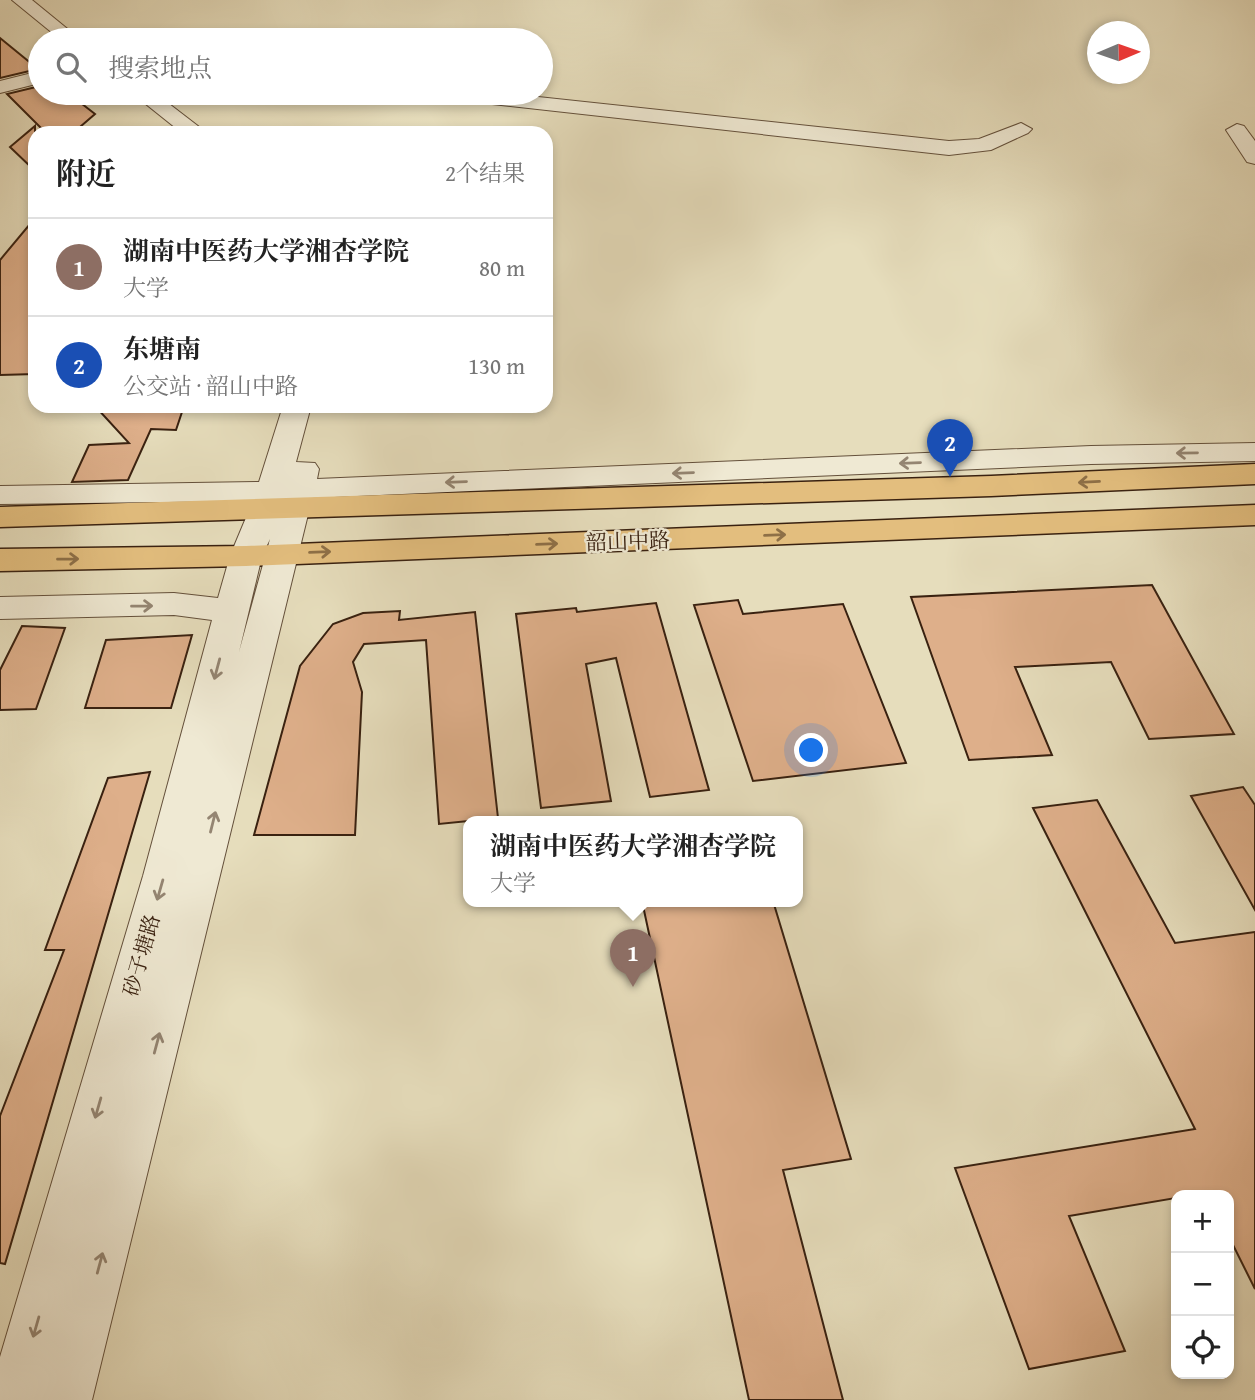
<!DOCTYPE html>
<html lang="zh">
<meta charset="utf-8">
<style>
:root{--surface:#fff;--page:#f2f2f2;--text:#222;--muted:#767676;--line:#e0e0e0;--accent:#8f2418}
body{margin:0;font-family:"Gentium Book Plus","Noto Serif SC",serif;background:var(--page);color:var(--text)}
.controls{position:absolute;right:21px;bottom:21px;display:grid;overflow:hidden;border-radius:14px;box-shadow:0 4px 10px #0003}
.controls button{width:63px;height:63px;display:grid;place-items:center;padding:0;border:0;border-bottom:2px solid var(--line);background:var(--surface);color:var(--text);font:35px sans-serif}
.compass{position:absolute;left:1087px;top:21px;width:63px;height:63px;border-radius:50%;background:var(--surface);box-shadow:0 4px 10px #0003;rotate:88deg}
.you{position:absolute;left:812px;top:751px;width:24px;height:24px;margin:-18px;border:5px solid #fff;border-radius:50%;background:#1a73e8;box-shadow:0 0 0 10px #1a73e833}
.badge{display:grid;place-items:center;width:46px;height:46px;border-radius:50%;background:var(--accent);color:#fff;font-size:23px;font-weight:700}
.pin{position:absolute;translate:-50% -58px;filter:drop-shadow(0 2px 4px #0008)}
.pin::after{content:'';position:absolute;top:37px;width:24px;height:21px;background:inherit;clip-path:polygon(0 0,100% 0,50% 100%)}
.popup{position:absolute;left:463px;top:816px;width:340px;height:91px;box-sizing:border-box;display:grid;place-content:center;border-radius:14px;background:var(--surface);filter:drop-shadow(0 2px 5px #0005);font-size:23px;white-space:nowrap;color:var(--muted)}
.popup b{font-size:26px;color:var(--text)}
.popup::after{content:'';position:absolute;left:50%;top:100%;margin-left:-14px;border:14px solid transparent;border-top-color:var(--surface)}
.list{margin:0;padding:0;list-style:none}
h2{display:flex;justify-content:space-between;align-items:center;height:91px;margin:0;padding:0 28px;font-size:30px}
h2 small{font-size:23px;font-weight:400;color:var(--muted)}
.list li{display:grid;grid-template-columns:46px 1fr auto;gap:21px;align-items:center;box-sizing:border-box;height:98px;padding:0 28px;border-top:2px solid var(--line)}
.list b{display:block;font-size:26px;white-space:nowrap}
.list p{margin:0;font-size:23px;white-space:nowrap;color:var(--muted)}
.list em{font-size:23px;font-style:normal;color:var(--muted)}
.icon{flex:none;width:38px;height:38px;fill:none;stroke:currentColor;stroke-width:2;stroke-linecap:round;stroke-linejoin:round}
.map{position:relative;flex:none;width:1255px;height:1400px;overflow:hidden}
.search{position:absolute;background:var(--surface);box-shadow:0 4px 10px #0003;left:28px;top:28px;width:525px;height:77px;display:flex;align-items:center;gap:18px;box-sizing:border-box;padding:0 24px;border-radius:38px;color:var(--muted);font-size:26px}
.panel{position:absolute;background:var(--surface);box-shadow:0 4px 10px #0003;left:28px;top:126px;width:525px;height:287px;border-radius:21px}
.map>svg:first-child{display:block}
</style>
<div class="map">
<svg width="1255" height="1400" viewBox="0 0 1255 1400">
<rect width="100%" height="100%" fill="#e6ddbc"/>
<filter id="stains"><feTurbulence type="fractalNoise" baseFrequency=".00286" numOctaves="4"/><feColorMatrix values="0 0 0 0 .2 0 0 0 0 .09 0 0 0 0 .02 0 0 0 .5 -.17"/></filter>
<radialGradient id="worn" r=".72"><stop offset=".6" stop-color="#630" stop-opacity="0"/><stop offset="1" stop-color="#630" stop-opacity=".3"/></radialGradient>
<!-- building -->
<g fill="#deaf8a" stroke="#392110" stroke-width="2">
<path d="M0,38L38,69L0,78Z"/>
<path d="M40,86V93H68L95,114L73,133H46L7,94Z"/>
<path d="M35,126V171L10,147Z"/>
<path d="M35,218V374L0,375V260Z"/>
<path d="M95,406H184L176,430L151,429L128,480L72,482L89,445L129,443Z"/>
<path d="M1152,585L1234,734L1149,739L1111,662L1015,667L1052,755L969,760L911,597Z"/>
<path d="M738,600L743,614L843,604L906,763L753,781L694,605Z"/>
<path d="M656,603L709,790L650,797L616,658L586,664L611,801L541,808L516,614L576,608L577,612Z"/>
<path d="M400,611L399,620L475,612L498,818L439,824L426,640L364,644L353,662L362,692L355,835H254L300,666L333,624L363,613Z"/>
<path d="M22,626L65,628L36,709L0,710V670Z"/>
<path d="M192,635L171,708H85L106,640Z"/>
<path d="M150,772L5,1264L0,1263V1116L64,950H45L108,778Z"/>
<path d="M1243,787L1255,805V910L1191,796Z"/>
<path d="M1097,800L1175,943L1255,932V1289L1229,1237V1195H1176V1198L1069,1216L1125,1351L1029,1369L955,1168L1195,1129L1033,808Z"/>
<path d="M642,901H773L851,1159L783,1170L843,1400H749Z"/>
</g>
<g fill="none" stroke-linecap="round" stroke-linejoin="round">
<!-- minor casing -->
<g stroke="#64503b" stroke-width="2">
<g id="minor">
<path d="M12,0H32L81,40H61Z"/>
<path d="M40,71V83L0,93V81Z"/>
<path d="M132,93H155L207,133H182Z"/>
<path d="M437,93H500L949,141L979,139L1021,123L1032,129L1028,133L991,150L949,155L447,99Z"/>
<path d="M1237,124L1244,126L1255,141V164L1247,162L1226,130Z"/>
<path d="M283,406H311L296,462L315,463L319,469L317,479L1091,446L1255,443V461L1091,464L312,498L92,1400H0V1357L143,876L212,620L174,615L0,619V597L174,593L218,598L230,556L253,501L0,504V486L259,482ZM270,539L239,652L262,556Z"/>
</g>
</g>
<!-- major casing -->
<g stroke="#392110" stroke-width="3">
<g id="major">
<path d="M1255,464V484L991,496L0,527V507L991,476Z"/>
<path d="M1255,505V525L246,566L0,571V549L246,546Z"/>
</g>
</g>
<!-- minor -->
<use href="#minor" fill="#efe9d3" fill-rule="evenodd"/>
<!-- major -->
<use href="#major" fill="#e3be7e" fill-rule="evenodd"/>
</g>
<!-- one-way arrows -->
<defs><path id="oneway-shaft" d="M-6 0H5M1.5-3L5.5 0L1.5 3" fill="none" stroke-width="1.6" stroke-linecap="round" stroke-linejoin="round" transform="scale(1.75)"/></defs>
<g stroke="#948572">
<use href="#oneway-shaft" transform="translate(1187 453) rotate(179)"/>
<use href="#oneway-shaft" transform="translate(910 463) rotate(178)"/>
<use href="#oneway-shaft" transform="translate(683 473) rotate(178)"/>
<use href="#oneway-shaft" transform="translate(456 482) rotate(178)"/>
<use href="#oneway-shaft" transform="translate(142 606) rotate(-1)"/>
<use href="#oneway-shaft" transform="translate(217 669) rotate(105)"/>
<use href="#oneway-shaft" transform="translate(213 822) rotate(-76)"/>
<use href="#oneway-shaft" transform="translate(160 890) rotate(106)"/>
<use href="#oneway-shaft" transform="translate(157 1043) rotate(-75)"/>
<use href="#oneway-shaft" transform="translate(98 1108) rotate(106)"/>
<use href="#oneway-shaft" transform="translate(100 1263) rotate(-75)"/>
<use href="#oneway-shaft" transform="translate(36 1327) rotate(106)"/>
</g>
<g stroke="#8e7047">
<use href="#oneway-shaft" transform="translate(1089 482) rotate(177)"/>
<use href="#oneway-shaft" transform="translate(775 535) rotate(-2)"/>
<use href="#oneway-shaft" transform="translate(547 544) rotate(-2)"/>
<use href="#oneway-shaft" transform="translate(320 552) rotate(-2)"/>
<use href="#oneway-shaft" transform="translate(68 559) rotate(-1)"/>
</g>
<g text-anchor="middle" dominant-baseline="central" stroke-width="5" stroke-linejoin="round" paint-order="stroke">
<!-- street labels -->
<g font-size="21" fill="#392110" stroke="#efe9d3">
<text transform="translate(628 541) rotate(-2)">韶山中路</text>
<text transform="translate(141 955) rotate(-74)">砂子塘路</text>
</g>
</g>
<rect width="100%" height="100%" filter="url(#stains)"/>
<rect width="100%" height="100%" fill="url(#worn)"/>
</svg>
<div class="controls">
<button>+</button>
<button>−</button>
<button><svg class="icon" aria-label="locate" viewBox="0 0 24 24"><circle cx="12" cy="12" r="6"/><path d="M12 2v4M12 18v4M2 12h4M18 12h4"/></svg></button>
</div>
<svg class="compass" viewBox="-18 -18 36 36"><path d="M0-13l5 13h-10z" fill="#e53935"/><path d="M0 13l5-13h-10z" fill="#767676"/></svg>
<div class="you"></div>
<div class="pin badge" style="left:633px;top:987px;background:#8d6e63">1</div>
<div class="popup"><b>湖南中医药大学湘杏学院</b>大学</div>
<div class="pin badge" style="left:950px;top:477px;background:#1a4fb4">2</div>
<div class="search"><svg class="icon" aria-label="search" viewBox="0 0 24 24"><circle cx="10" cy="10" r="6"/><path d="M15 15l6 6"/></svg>搜索地点</div>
<section class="panel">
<h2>附近<small>2个结果</small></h2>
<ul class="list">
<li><span class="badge" style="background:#8d6e63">1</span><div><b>湖南中医药大学湘杏学院</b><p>大学</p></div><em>80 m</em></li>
<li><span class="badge" style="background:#1a4fb4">2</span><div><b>东塘南</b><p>公交站 · 韶山中路</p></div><em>130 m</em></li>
</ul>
</section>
</div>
